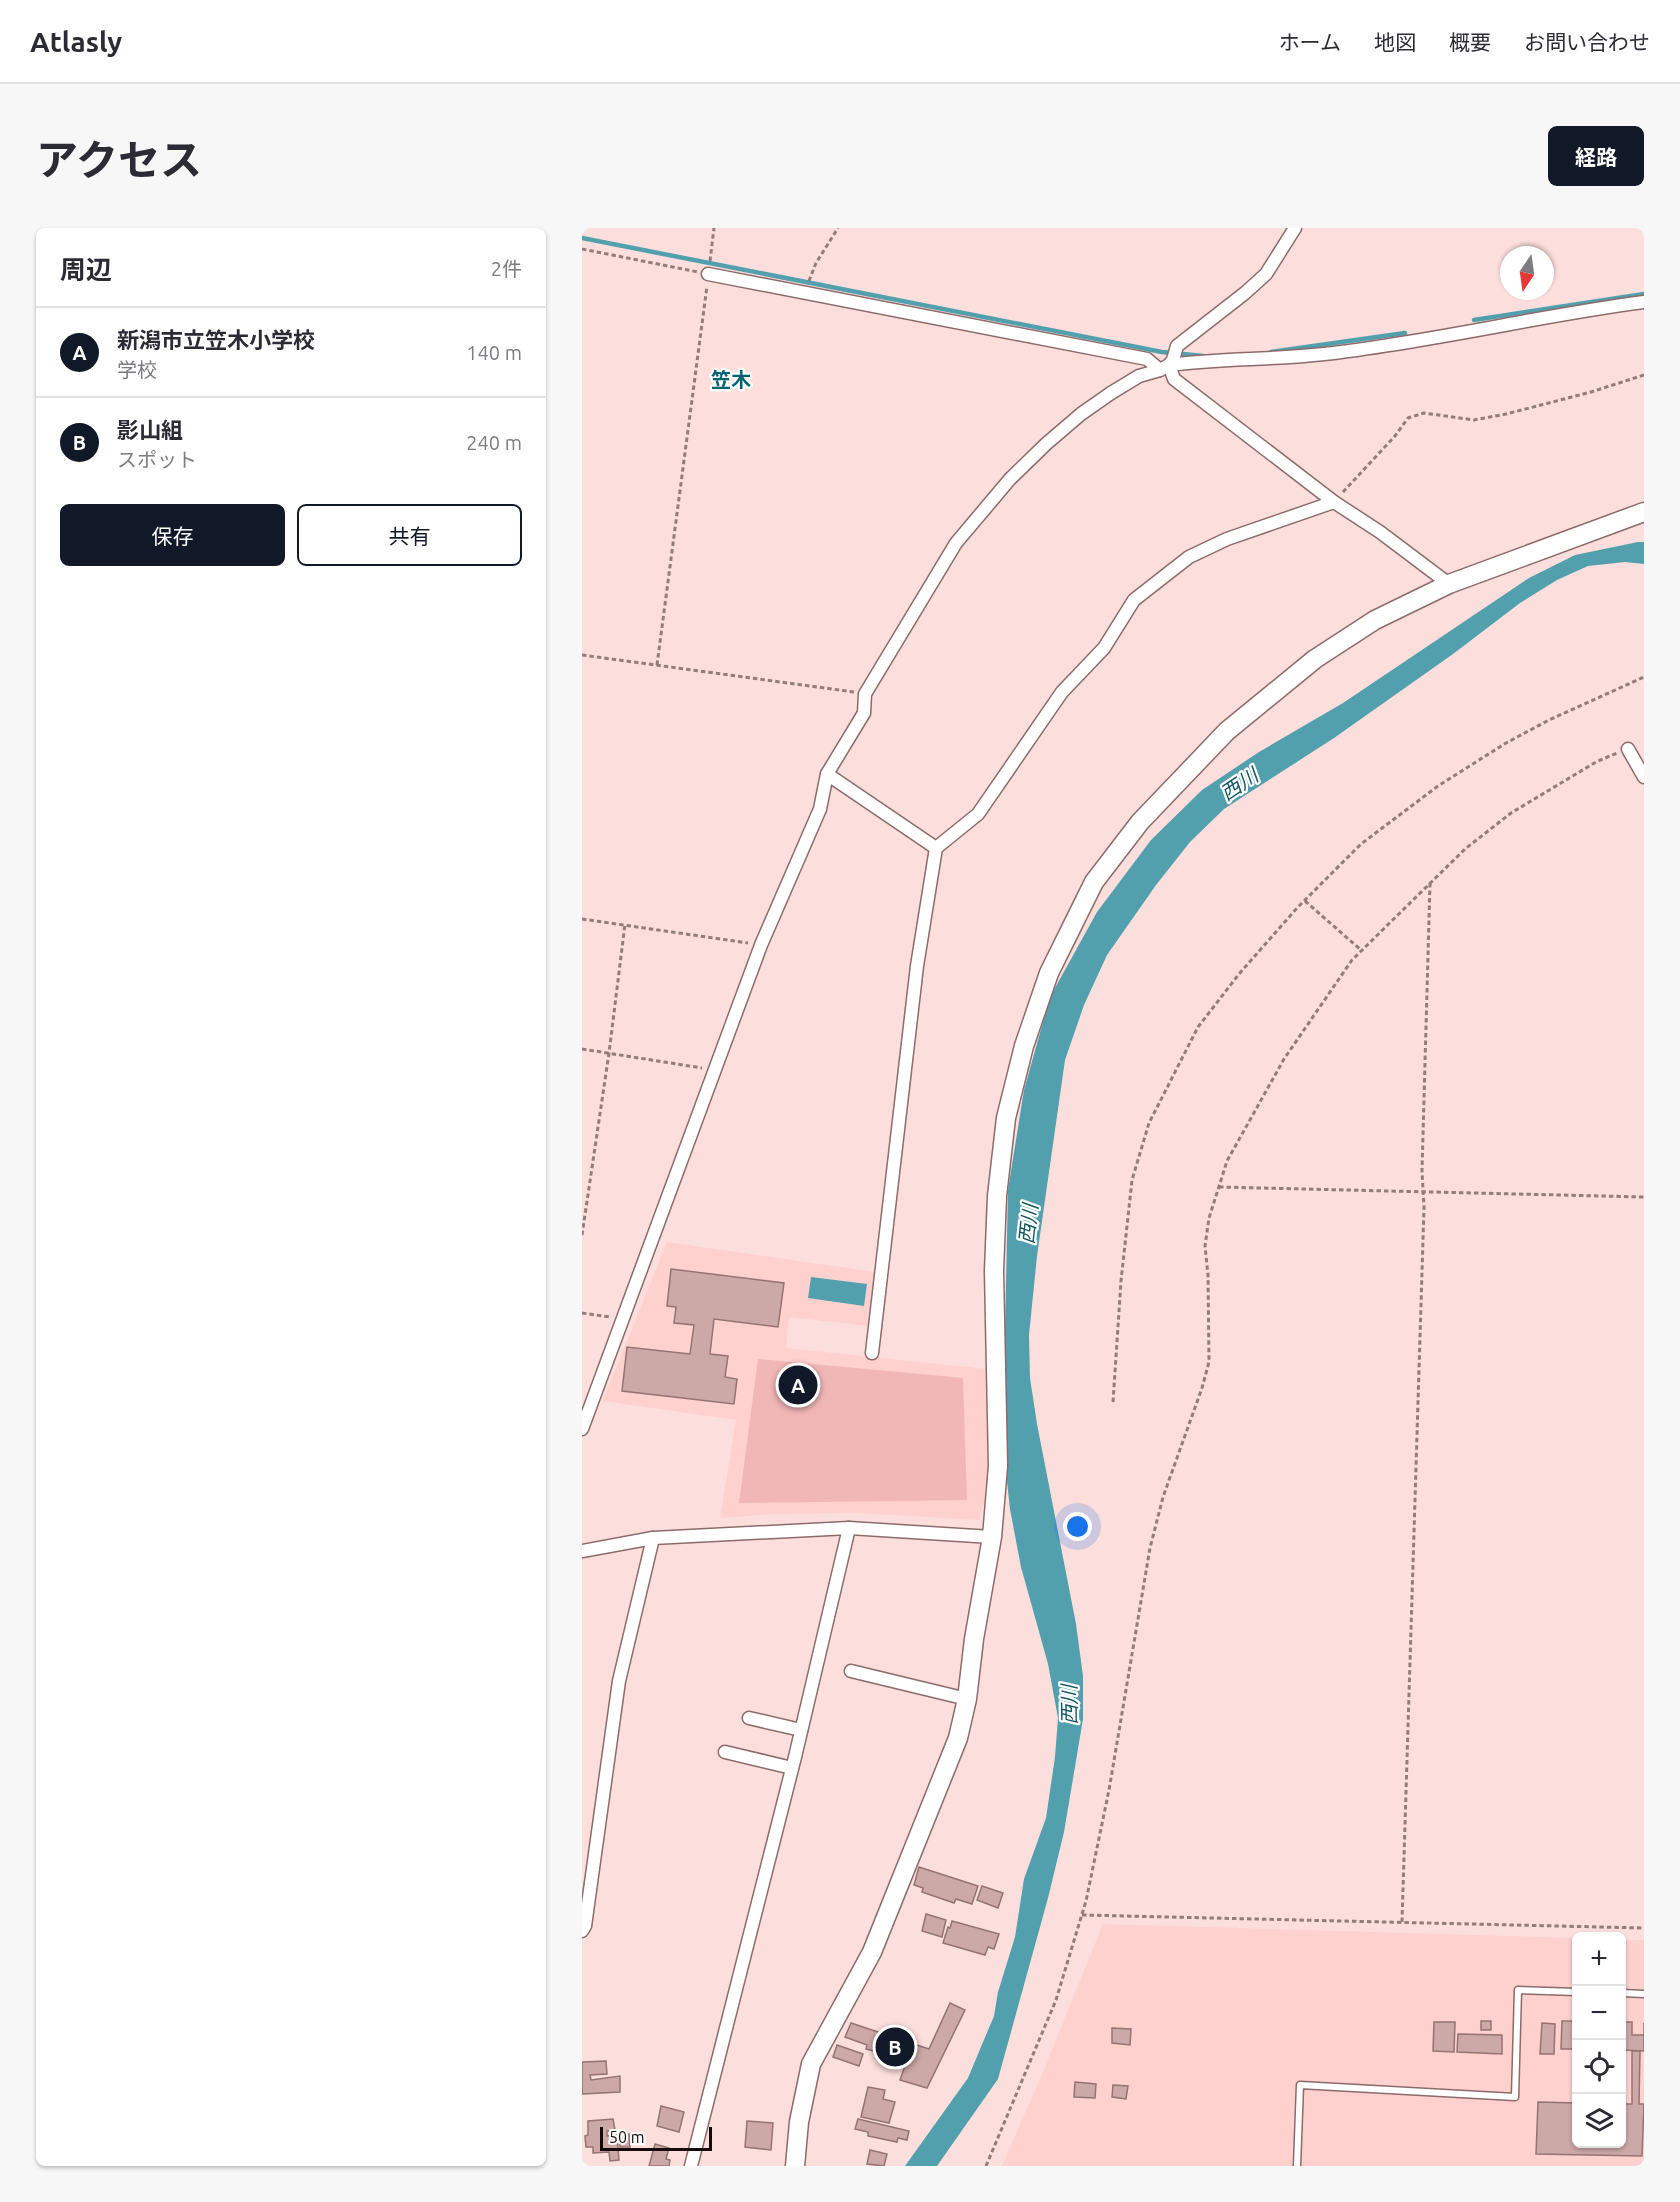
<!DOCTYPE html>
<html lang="ja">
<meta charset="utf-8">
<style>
:root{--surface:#fff;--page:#f7f7f7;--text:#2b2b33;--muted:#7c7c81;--line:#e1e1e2;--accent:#111827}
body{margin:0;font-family:Ubuntu,"Noto Sans JP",sans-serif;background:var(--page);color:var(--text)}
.controls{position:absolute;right:18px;bottom:18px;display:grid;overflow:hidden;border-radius:9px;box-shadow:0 2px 4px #0004}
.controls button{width:54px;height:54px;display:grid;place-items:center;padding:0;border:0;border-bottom:2px solid var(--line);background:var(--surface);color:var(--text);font:30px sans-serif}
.compass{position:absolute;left:918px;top:18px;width:54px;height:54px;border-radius:50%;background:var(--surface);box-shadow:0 2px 4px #0004;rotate:193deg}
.scale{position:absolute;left:18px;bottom:15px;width:112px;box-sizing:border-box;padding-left:6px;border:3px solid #160a0a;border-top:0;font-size:16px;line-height:21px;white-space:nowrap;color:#160a0a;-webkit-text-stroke:4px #fff;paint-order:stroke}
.you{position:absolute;left:496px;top:1299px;width:21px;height:21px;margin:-15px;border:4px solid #fff;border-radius:50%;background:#1a73e8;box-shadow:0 0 0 9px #1a73e833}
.badge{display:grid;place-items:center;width:39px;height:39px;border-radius:50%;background:var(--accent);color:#fff;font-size:20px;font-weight:700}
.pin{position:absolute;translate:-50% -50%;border:3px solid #fff;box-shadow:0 2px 6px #0006}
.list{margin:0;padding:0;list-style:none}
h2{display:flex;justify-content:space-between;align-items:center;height:78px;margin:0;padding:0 24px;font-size:26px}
h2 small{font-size:20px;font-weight:400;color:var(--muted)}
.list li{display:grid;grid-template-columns:39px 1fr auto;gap:18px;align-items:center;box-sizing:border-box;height:90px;padding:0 24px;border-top:2px solid var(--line)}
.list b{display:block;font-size:22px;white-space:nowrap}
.list p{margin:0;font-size:20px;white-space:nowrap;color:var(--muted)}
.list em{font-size:20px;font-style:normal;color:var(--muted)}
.actions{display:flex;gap:12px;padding:18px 24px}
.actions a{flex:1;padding:14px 0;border:2px solid var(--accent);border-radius:9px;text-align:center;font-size:21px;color:var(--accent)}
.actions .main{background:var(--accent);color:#fff}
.icon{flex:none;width:33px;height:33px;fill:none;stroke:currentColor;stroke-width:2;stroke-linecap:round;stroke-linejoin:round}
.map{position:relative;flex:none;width:1062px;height:1938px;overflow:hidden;border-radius:9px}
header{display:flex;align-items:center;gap:36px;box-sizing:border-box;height:84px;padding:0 30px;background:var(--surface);border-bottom:2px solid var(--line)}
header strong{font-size:28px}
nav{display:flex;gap:33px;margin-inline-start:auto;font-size:21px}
.intro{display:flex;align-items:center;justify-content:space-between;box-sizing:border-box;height:144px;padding:0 36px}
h1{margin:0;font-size:42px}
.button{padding:15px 27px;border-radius:9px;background:var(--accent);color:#fff;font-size:21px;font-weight:700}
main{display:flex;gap:36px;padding:0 36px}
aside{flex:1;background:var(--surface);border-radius:9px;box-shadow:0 2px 4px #0004}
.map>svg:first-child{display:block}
</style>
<header>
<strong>Atlasly</strong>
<nav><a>ホーム</a><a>地図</a><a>概要</a><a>お問い合わせ</a></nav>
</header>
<div class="intro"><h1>アクセス</h1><a class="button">経路</a></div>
<main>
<aside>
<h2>周辺<small>2件</small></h2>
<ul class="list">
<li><span class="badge">A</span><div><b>新潟市立笠木小学校</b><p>学校</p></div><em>140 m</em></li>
<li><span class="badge">B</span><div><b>影山組</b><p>スポット</p></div><em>240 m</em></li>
</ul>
<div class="actions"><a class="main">保存</a><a>共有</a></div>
</aside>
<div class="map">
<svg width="1062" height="1938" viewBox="0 0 1062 1938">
<rect width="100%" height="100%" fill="#fcdedc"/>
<!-- built -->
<g fill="#fed0ce">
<path d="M85,1014L294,1044L287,1098L207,1089L204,1120L404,1141L407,1255L397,1292L275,1285L192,1286L138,1290L154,1192L21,1173Z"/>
<path d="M521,1696L994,1710V1916H1040V1712H1062V1938H420L459,1849Z"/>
</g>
<!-- green -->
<path fill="#f1b7b6" d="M176,1131L381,1150L385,1272L157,1275Z"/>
<!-- water -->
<g fill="#529fae">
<path d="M1056,314H1062V336L1043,334L1006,338L975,352L938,375L871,426L752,510L642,581L608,614L574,657L525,727L502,777L483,832L455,1028L447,1107L448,1150L455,1196L494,1396L501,1448V1491L482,1604L466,1670L416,1851L355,1938H323L386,1850L412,1788L416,1764L433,1709L442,1651L464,1590L473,1529L476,1490L466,1436L439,1339L428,1281L422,1226L417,1110L423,1104L426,962L442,862L468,769L515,684L569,612L620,562L677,524L761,475L947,350L993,327Z"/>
<path d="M229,1049L285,1056L282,1078L226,1070Z"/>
</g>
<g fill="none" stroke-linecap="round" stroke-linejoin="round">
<!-- stream -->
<g stroke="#529fae" stroke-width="4.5">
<path d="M0,10L580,124L621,128"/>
<path d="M892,92L1062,66"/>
<path d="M689,124L823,105"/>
</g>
</g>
<!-- building -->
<g fill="#cca8a7" stroke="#957372" stroke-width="1.5">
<path d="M89,1041L202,1055L196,1099L132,1091L128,1126L146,1128L143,1149L155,1151L152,1176L40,1163L45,1119L108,1126L112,1097L92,1095L94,1079L85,1078Z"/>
<path d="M337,1639L396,1658L390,1676L374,1671L372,1675L340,1664L341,1660L332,1657Z"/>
<path d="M400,1658L421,1665L416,1680L395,1672Z"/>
<path d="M344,1686L364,1692L360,1709L340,1703Z"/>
<path d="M370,1693L417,1706L412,1721L406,1719L403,1727L361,1715L366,1699L368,1700Z"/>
<path d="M368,1775L383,1782L345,1860L318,1852L325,1832L284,1821L285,1817L263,1809L269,1795L347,1821Z"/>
<rect x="899" y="1793" width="10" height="9"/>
<path d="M980,1793H994V1821H979Z"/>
<path d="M852,1794H873L872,1824L851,1823Z"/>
<path d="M1040,1794H1050V1807H1062V1795V1823L1040,1822Z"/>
<path d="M960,1795L973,1796L972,1826H958Z"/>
<path d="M530,1800L549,1801L548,1817L530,1815Z"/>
<path d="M876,1806L920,1807V1826L875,1824Z"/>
<path d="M255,1817L281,1826L277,1838L251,1829Z"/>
<path d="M1050,1823H1058L1057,1876H1062L1060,1928L954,1926L956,1874L994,1875V1916H1040V1876H1050Z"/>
<path d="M24,1833L25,1846L8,1847L9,1852L38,1848V1864L0,1866V1834Z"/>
<path d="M493,1854L514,1856L513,1870L492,1869Z"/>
<path d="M531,1857L546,1858L544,1871L530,1869Z"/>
<path d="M286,1859L303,1862L301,1871L313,1874L307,1895L279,1889Z"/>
<path d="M79,1878L102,1884L97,1904L75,1898Z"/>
<path d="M31,1891L33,1902L25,1903V1908L35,1907L37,1932L28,1933L27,1924L11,1925V1919H4L3,1908L6,1907V1893Z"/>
<path d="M276,1891L327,1903L325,1912L316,1910L315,1914L286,1908V1904L273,1901Z"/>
<path d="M165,1893L191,1895L189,1922L163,1919Z"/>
<path d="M37,1906H47L48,1919H38Z"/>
<path d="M73,1916L87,1920L84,1931L88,1932L87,1938H67Z"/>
<path d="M288,1922L305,1926L302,1938L285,1936Z"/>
</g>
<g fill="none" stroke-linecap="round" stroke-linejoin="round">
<!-- lane casing -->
<g stroke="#8d6b6a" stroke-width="9">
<g id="lane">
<path d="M1040,1765L1062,1766"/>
<path d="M715,1938L718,1857L933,1869L936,1762L994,1764"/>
</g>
</g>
<!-- street casing -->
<g stroke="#8d6b6a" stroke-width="15">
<g id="street">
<path d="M126,46L565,131L578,142"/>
<path d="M587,137C638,130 690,132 742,126C849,114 955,88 1062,74"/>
<path d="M587,137L592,151L752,274L798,304L867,356"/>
<path d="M1046,521L1062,549"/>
<path d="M245,546L354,620"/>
<path d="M290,1125L335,738L354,620L396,586L480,464L522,420L552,372L607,329L645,311L752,274"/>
<path d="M0,1201L179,717L238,581L245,546L282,485L283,466L374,315L428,251L464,216L499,186L529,165L557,148L578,142L587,137L591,132L595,118L663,65L684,46L713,0"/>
<path d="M0,1323L71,1310L267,1300L410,1309"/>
<path d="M269,1443L385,1471"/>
<path d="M167,1490L219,1502"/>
<path d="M143,1524L210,1540"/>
<path d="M0,1703L3,1698L37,1453L71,1310"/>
<path d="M109,1938L213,1529L267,1300"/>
</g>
</g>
<!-- secondary casing -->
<g stroke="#8d6b6a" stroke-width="21">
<path id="secondary" d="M213,1938L217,1894L229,1836L290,1724L376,1510L385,1471L392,1411L410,1309L416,1238L412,1043L415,968L424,890L442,818L467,745L512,654L558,594L645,503L733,431L793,392L867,356L1062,284"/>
</g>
<!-- path -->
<g stroke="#937d7c" stroke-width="3" stroke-dasharray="4.5 3" stroke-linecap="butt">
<path d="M0,21L116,44"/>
<path d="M128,33L132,0"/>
<path d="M227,53L234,35L256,0"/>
<path d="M761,264L813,208L826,190L842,185L892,192L924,186L1009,164L1062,147"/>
<path d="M0,427L272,464"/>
<path d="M75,437L125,58"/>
<path d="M723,673L779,722"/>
<path d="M0,691L166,715"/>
<path d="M0,821L120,840"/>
<path d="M637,959L1062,969"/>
<path d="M0,1007L27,825L43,696"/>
<path d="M0,1085L28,1089"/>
<path d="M531,1174L539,1053L550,952L567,895L616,799L657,746L715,680L779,616L856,558L924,515L967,492L1062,449"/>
<path d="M500,1687L1062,1700"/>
<path d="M820,1694L842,979L840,943L848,655"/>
<path d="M404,1938L474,1772L504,1673L527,1562L568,1320L581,1269L620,1160L627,1134L626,1047L623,1018L627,990L645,933L702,831L770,732L883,621L929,585L1014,534L1035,525"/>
</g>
<!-- lane -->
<use href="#lane" stroke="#fff" stroke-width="6"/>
<!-- street -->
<use href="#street" stroke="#fff" stroke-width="12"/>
<!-- secondary -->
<use href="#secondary" stroke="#fff" stroke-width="18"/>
</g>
<g text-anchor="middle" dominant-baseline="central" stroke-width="4.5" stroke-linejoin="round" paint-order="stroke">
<!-- neighbourhood labels -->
<g font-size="20" font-weight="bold" fill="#006371" stroke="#fff">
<text x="149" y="151">笠木</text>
</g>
<!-- water labels -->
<g font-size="20" font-style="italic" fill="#175863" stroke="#fff">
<text transform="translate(657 556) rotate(-34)">西川</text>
<text transform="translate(446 996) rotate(-84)">西川</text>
<text transform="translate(487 1477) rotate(-91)">西川</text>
</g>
</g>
</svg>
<div class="controls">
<button>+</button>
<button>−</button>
<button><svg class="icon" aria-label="locate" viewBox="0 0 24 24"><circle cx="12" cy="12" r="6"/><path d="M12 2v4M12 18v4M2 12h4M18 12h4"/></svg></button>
<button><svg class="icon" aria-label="layers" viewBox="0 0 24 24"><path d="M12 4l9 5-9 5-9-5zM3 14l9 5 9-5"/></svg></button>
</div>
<svg class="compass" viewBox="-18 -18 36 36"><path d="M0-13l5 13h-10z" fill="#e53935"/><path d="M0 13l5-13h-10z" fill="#7c7c81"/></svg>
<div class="scale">50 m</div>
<div class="you"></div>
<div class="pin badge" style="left:216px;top:1157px">A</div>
<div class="pin badge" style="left:313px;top:1819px">B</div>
</div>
</main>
